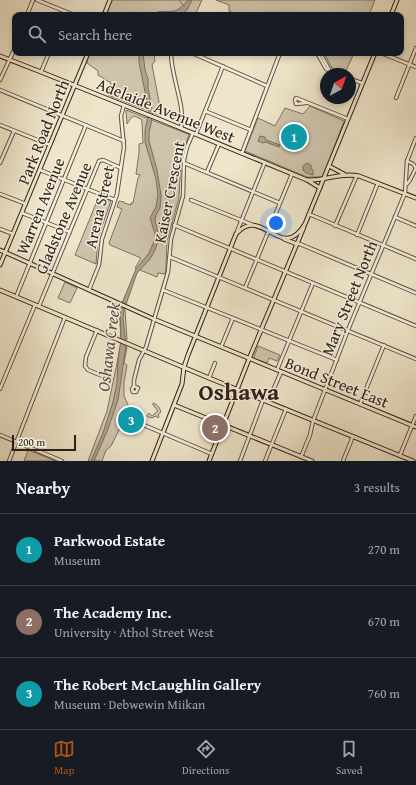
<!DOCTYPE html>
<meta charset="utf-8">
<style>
:root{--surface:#171b24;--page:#20242c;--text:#f1f3f6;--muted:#9ea1a6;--line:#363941;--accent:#b45309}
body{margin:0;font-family:"Gentium Book Plus",serif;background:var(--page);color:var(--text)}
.compass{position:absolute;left:320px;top:68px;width:36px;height:36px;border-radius:50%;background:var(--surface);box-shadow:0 2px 6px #0003;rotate:40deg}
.scale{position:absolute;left:12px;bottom:10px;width:64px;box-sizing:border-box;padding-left:4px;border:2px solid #302118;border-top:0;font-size:11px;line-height:14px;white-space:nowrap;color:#302118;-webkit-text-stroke:3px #f4eedd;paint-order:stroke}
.you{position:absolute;left:276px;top:223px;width:14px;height:14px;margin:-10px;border:3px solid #fff;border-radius:50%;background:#1a73e8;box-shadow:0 0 0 6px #1a73e833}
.badge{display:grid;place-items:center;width:26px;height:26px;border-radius:50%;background:var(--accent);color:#fff;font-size:13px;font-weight:700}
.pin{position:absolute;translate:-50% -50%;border:2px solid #fff;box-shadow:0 1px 4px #0006}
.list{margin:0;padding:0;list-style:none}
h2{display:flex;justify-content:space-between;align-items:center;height:52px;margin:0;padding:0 16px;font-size:17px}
h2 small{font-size:13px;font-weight:400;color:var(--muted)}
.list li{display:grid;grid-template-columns:26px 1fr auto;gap:12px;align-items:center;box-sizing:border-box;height:72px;padding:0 16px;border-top:1px solid var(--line)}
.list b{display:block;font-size:15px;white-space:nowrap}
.list p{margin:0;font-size:13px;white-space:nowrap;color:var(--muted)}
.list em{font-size:13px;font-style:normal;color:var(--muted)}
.icon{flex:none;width:22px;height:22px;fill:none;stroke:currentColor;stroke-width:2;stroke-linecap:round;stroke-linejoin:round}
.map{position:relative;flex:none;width:416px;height:461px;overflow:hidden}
.search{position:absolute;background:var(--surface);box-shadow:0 2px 6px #0003;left:12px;right:12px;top:12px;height:44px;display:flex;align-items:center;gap:10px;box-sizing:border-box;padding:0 14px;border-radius:8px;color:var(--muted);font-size:15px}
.sheet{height:268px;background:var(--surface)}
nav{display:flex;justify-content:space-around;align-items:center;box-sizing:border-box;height:56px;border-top:1px solid var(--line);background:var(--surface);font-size:11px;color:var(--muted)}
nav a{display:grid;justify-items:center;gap:2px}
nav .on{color:var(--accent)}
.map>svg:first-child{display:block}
</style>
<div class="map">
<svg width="416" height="461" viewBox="0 0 416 461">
<rect width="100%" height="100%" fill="#eee5ca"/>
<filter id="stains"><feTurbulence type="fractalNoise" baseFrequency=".005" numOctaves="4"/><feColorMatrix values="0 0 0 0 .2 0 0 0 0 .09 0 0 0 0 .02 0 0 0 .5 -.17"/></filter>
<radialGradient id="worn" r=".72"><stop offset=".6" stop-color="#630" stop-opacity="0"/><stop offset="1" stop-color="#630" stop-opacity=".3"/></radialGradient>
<!-- green -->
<g fill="#cec4ac" stroke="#7f7262">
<path d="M109,0H202L196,13L193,15H103Z"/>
<path d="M216,0H375L369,15H238L229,11V5Z"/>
<path d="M88,53H154L155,61L152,65L160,107L161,116L108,95L111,83L98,75V71L87,63V61L85,60Z"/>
<path d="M324,53H354L345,73L332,68Z"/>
<path d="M310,106L344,121L323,177H307L245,151L258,118L275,126L285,108L303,114Z"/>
<path d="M126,110L188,134L189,135L181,156L179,198L167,241L166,267L165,274L158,273L157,277L135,268L141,258L110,245L109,243L122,209L117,207L119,201L124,202V203L131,205V203H133L138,178L140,175L136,174L139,153V144L143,143L142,122L141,119L134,116L131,118L127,124Z"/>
<path d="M99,196L111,201L98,238L96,264L75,255Z"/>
<path d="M65,282L77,288L70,303L58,298Z"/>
<path d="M119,310H125L127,340L121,338Z"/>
<path d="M121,344L127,347L124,363L127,365L124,382V396L128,405L126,412L119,430L111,446L106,450L102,461H88L107,411Z"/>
<path d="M258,346L280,355L277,361L269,358L267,363L255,359L254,357Z"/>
<path d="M153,403C158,405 160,408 161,412L158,415L159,416L158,418L156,416L152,418L148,417L147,416L149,413L152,416L158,411L153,405Z"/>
<path d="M28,450L53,460L56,461H24Z"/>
</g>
<!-- water -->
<g fill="#ada28d" stroke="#7b6e5e">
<path d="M188,0H192L187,10L181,15H149C167,6 172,20 188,0Z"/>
<path d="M139,53H143L145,70L148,79V88L153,114L149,133V141L157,170L161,195L160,208L156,215L155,220L159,238L155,250L150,259L137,273L124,310L123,318L126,346L118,400L108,429L94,461H91L103,433L113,402L117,383L118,360L121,339L120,308L136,269L149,253L156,237L150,218L156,207L158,195L156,179L145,142V130L149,112L139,62Z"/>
<path d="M260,136L265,137L266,140L280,145L279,147L265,142L263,143L258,141Z"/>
<path d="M307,163L311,165V169L313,170V175L306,173L303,170V166Z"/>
</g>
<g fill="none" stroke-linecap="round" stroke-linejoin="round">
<!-- stream -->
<path stroke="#7b6e5e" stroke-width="1" d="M179,0L184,6"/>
<!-- minor casing -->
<g stroke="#605244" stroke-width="4.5">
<g id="minor">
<path d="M37,0L74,15"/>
<path d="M27,15L33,0"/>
<path d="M171,53C171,77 186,107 181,128"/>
<path d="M192,53L267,86"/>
<path d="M317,53L326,69L339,74"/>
<path d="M320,53L329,69"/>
<path d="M381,53L416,67"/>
<path d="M41,72L49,53"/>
<path d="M350,79L362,83"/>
<path d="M0,80L15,48"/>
<path d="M0,90L124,141"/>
<path d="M396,98L416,48"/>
<path d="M306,103L296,104L295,100L296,98L348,119"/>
<path d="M205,111L251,130"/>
<path d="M0,125L50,145"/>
<path d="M196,134L223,66"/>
<path d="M242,153L280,53"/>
<path d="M407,161L413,164L416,168"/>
<path d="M0,163L14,131"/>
<path d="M184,163L280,203"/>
<path d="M40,170L115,200"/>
<path d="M207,172L219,144"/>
<path d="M407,184L410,180L416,168"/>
<path d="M0,194L26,204"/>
<path d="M191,200L253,225"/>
<path d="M22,213L70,232"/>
<path d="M309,214L416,259"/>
<path d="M395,217L416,226"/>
<path d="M174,225L416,326"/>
<path d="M335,226L357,175"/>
<path d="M0,229L13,234"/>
<path d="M236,234L265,162"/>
<path d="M357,235L378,183"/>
<path d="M297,244H300L416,293"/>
<path d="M170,257L416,359"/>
<path d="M245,288L292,174"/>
<path d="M89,290L99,265L102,239L117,194L124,147L121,116L124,105"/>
<path d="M163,290L337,360"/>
<path d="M16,297L86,125"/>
<path d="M39,306L99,161L103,160L121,168"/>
<path d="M97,330L86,357L85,366L88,370L110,379"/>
<path d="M221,347L233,318"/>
<path d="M277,370L313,283"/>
<path d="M209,378L215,363"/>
<path d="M134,386L138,388L136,392H133L132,389L134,386V380L139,360L146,347L168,272L171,239L183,196L184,160L187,147L193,133"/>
<path d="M0,389L35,305"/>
<path d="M268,402L281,372"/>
<path d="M360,404L384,345"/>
<path d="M139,423L212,454"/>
<path d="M0,435L62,461"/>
<path d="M400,455L416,416"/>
<path d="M301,457L310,435L313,421L348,330L405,193L407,161L416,138"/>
<path d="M9,461L65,317"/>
<path d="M240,461L263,400"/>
<path d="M265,461L286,409"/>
<path d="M343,461L353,436"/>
</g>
</g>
<!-- major casing -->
<g stroke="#302118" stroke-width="5">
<g id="major">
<path d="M104,15L110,0"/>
<path d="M391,15L397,0"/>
<path d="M0,56L41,72L161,120L307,180C325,181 341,172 359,176L416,198"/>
<path d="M329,166L344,174"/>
<path d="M307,180L320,188"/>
<path d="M284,239L297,244"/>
<path d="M0,250L156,320L416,427"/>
<path d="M0,265L88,53"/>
<path d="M0,290L209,378L413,461"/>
<path d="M174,405L312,461"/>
<path d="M152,461L182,384L184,367L188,355L236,234C262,204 281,264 305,224L375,53"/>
<path d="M209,461L249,359L304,227"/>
</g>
</g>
<!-- minor -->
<use href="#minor" stroke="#f4eedd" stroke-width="2.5"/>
<!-- major -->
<use href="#major" stroke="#eee5ca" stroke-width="3"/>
</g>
<g text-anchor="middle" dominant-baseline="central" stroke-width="3" stroke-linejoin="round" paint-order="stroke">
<!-- street labels -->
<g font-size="16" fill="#302118" stroke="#f4eedd">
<text transform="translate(166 110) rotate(22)">Adelaide Avenue West</text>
<text transform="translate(43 132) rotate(-68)">Park Road North</text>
<text transform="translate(169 192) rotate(-79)">Kaiser Crescent</text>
<text transform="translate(40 206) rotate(-68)">Warren Avenue</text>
<text transform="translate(99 207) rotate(-77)">Arena Street</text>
<text transform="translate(63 218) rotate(-67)">Gladstone Avenue</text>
<text transform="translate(349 298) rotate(-68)">Mary Street North</text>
<text transform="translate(337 382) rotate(22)">Bond Street East</text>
</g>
<!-- water labels -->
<g font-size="17" font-style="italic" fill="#5c4e41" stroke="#f4eedd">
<text transform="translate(108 347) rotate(-83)">Oshawa Creek</text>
</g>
<!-- town labels -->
<g font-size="24" font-weight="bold" fill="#302118" stroke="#f4eedd">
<text x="239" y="391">Oshawa</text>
</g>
</g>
<rect width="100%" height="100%" filter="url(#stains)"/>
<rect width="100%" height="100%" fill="url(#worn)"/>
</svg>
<svg class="compass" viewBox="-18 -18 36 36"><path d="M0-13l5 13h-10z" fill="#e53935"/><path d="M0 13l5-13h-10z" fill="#9ea1a6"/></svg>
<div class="scale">200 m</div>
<div class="you"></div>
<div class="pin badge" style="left:294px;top:137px;background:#0f9aa8">1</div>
<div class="pin badge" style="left:215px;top:428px;background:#8d6e63">2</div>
<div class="pin badge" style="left:131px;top:420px;background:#0f9aa8">3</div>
<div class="search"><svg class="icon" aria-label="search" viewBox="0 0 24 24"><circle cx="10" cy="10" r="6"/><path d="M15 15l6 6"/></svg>Search here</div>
</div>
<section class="sheet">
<h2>Nearby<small>3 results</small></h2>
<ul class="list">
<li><span class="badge" style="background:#0f9aa8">1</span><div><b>Parkwood Estate</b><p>Museum</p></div><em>270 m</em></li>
<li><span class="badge" style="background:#8d6e63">2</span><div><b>The Academy Inc.</b><p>University · Athol Street West</p></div><em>670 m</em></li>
<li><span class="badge" style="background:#0f9aa8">3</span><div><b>The Robert McLaughlin Gallery</b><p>Museum · Debwewin Miikan</p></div><em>760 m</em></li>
</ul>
</section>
<nav>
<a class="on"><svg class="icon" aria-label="map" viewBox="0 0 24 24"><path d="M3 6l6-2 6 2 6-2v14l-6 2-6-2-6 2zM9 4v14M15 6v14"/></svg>Map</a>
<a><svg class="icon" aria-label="directions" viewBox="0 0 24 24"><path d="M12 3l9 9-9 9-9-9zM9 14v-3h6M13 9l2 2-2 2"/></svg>Directions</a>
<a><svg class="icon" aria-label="saved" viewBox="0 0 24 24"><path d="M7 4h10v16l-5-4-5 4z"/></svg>Saved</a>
</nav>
